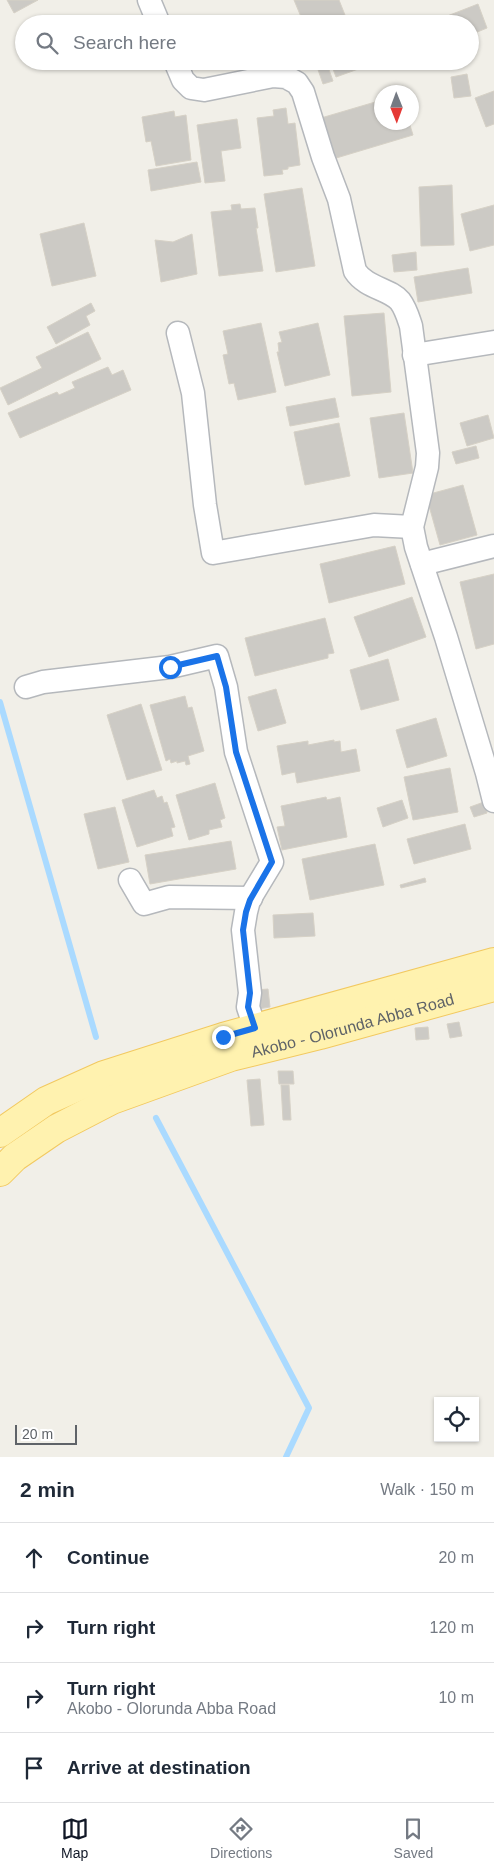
<!DOCTYPE html>
<meta charset="utf-8">
<style>
:root{--surface:#fff;--page:#f2f2f3;--text:#1f2937;--muted:#747a83;--line:#e0e1e3;--accent:#111827}
body{margin:0;font-family:Arial,sans-serif;background:var(--page);color:var(--text)}
.controls{position:absolute;right:15px;bottom:15px;display:grid;overflow:hidden;border-radius:0px;box-shadow:0 1px 4px #0004}
.controls button{width:45px;height:45px;display:grid;place-items:center;padding:0;border:0;border-bottom:1px solid var(--line);background:var(--surface);color:var(--text);font:25px sans-serif}
.compass{position:absolute;left:374px;top:85px;width:45px;height:45px;border-radius:50%;background:var(--surface);box-shadow:0 1px 4px #0004;rotate:179deg}
.scale{position:absolute;left:15px;bottom:12px;width:62px;box-sizing:border-box;padding-left:5px;border:2px solid #5f6368;border-top:0;font-size:14px;line-height:18px;white-space:nowrap;color:#5f6368;-webkit-text-stroke:4px #fff;paint-order:stroke}
.stop{position:absolute;width:15px;height:15px;margin:-11px;border:4px solid #1a73e8;border-radius:50%;background:#fff}
.stop.end{background:#1a73e8;border-color:#fff;box-shadow:0 1px 5px #0008}
.list{margin:0;padding:0;list-style:none}
h2{display:flex;justify-content:space-between;align-items:center;height:65px;margin:0;padding:0 20px;font-size:21px}
h2 small{font-size:16px;font-weight:400;color:var(--muted)}
.list li{display:grid;grid-template-columns:32px 1fr auto;gap:15px;align-items:center;box-sizing:border-box;height:70px;padding:0 20px;border-top:1px solid var(--line)}
.list b{display:block;font-size:19px;white-space:nowrap}
.list p{margin:0;font-size:16px;white-space:nowrap;color:var(--muted)}
.list em{font-size:16px;font-style:normal;color:var(--muted)}
.icon{flex:none;width:28px;height:28px;fill:none;stroke:currentColor;stroke-width:2;stroke-linecap:round;stroke-linejoin:round}
.map{position:relative;flex:none;width:494px;height:1457px;overflow:hidden}
.search{position:absolute;background:var(--surface);box-shadow:0 1px 4px #0004;left:15px;right:15px;top:15px;height:55px;display:flex;align-items:center;gap:12px;box-sizing:border-box;padding:0 18px;border-radius:28px;color:var(--muted);font-size:19px}
.sheet{height:345px;background:var(--surface)}
nav{display:flex;justify-content:space-around;align-items:center;box-sizing:border-box;height:70px;border-top:1px solid var(--line);background:var(--surface);font-size:14px;color:var(--muted)}
nav a{display:grid;justify-items:center;gap:2px}
nav .on{color:var(--accent)}
.map>svg:first-child{display:block}
</style>
<div class="map">
<svg width="494" height="1457" viewBox="0 0 494 1457">
<rect width="100%" height="100%" fill="#f1efe8"/>
<g fill="none" stroke-linecap="round" stroke-linejoin="round">
<!-- stream -->
<g stroke="#aadaff" stroke-width="6">
<path d="M0,702L96,1037"/>
<path d="M156,1118L309,1408L286,1457"/>
</g>
</g>
<!-- building -->
<g fill="#cccac5" stroke="#d6d1c6">
<path d="M7,0H38L14,13Z"/>
<path d="M294,0H339L345,15L325,24H304Z"/>
<path d="M478,4L487,28L470,35V24H439L437,20Z"/>
<path d="M315,61H326L333,81L323,84Z"/>
<path d="M330,61H358L361,68L336,77Z"/>
<path d="M441,61H459L460,63L443,67Z"/>
<path d="M467,74L471,96L454,98L451,77Z"/>
<path d="M494,91V124L486,127L475,98Z"/>
<path d="M382,100V122H409L413,135L333,159L321,118Z"/>
<path d="M286,108L288,124L295,123L300,165L288,167V169L282,170L283,174L264,176L257,118L274,116L273,110Z"/>
<path d="M174,111L175,117L186,115L191,160L156,166L151,141L146,142L142,117Z"/>
<path d="M237,119L241,148L221,151L225,181L205,183L197,125Z"/>
<path d="M197,162L201,182L151,191L148,170Z"/>
<path d="M452,185L454,245L421,246L419,187Z"/>
<path d="M302,188L315,266L276,272L264,194Z"/>
<path d="M240,204L241,209L255,208L258,228H256L263,271L219,276L211,212L232,210L231,205Z"/>
<path d="M494,205V245L470,251L461,214Z"/>
<path d="M84,223L96,276L52,286L40,234Z"/>
<path d="M192,234L197,274L161,282L155,240L173,242Z"/>
<path d="M416,252L417,270L394,272L392,255Z"/>
<path d="M468,268L472,293L418,302L414,277Z"/>
<path d="M91,303L95,311L86,316L90,325L56,344L47,327Z"/>
<path d="M384,313L391,392L352,396L344,316Z"/>
<path d="M261,323L276,392L238,400L234,383L229,384L223,355L228,354L223,331Z"/>
<path d="M318,323L330,375L285,386L277,352H279L278,343L282,342L279,332Z"/>
<path d="M88,332L101,359L8,405L0,388L42,368L36,357Z"/>
<path d="M108,367L112,375L123,370L131,390L20,438L8,413L57,392L59,395L75,388L72,382Z"/>
<path d="M335,398L339,417L290,426L286,407Z"/>
<path d="M404,413L413,473L379,478L370,418Z"/>
<path d="M488,415L494,438L467,446L460,423Z"/>
<path d="M339,423L350,476L305,485L294,432Z"/>
<path d="M476,446L479,458L456,464L452,452Z"/>
<path d="M463,485L477,535L440,545L426,495Z"/>
<path d="M395,546L405,584L329,603L320,564Z"/>
<path d="M494,574V644L476,649L460,582Z"/>
<path d="M412,597L426,637L369,657L354,617Z"/>
<path d="M325,618L334,653L328,654V658L255,676L245,638Z"/>
<path d="M388,659L399,700L361,710L350,670Z"/>
<path d="M276,689L286,723L258,731L248,697Z"/>
<path d="M185,696L188,708L192,707L204,751L188,756L190,764L186,765L185,761L177,763V761L171,763L170,759L166,761L150,705Z"/>
<path d="M141,704L162,770L127,780L107,715Z"/>
<path d="M436,718L447,756L407,768L396,730Z"/>
<path d="M334,740V742L340,741L341,752L356,749L360,771L297,783L295,772L282,775L277,746L308,741V745Z"/>
<path d="M450,768L458,812L413,820L404,777Z"/>
<path d="M215,783L225,818L220,820L222,827L209,830V834L189,840L176,795Z"/>
<path d="M154,790L157,798L162,796L164,803L167,802L175,827L171,828L173,836L137,847L122,800Z"/>
<path d="M326,797L327,800L340,797L347,837L282,850L277,827L285,826L281,806Z"/>
<path d="M402,800L408,818L383,827L377,808Z"/>
<path d="M484,802L487,813L474,817L470,807Z"/>
<path d="M115,807L129,862L98,869L84,814Z"/>
<path d="M465,824L471,849L414,864L407,839Z"/>
<path d="M231,841L236,869L150,884L145,855Z"/>
<path d="M375,844L384,885L310,900L302,859Z"/>
<path d="M425,878L426,882L401,888L400,885Z"/>
<path d="M313,913L315,936L274,938L273,915Z"/>
<path d="M268,989L270,1007L258,1009L256,990Z"/>
<path d="M459,1022L462,1036L450,1038L447,1024Z"/>
<path d="M428,1027L429,1039L416,1040L415,1028Z"/>
<path d="M278,1071H293L294,1084H279Z"/>
<path d="M260,1079L264,1125L251,1126L247,1080Z"/>
<path d="M281,1085H289L291,1120H283Z"/>
</g>
<g fill="none" stroke-linecap="round" stroke-linejoin="round">
<!-- minor casing -->
<g stroke="#b5b8bc" stroke-width="25">
<g id="minor">
<path d="M149,0L159,24"/>
<path d="M175,61L183,80L191,88L204,90L273,76L286,77L297,83L303,92L323,157L339,199L355,271C366,288 390,289 400,301C406,309 408,317 411,326L428,453L427,467L412,527L416,547L446,637L487,773L494,801"/>
<path d="M178,333L193,393L205,505L213,553L374,525L412,527"/>
<path d="M414,355L494,342"/>
<path d="M422,564L494,546"/>
<path d="M26,687L43,682L170,667L217,656L226,687L236,752L272,862L249,900L246,912L243,930L250,993L248,1007L255,1028"/>
<path d="M130,880L144,904L169,897L251,898"/>
</g>
</g>
<!-- major casing -->
<g stroke="#f2c960" stroke-width="30">
<g id="major">
<path d="M0,1133L46,1101L104,1075L223,1037L494,962"/>
<path id="s1" d="M0,1172L15,1157L56,1129L112,1100L231,1057L320,1035L494,987"/>
</g>
</g>
<!-- minor -->
<use href="#minor" stroke="#fff" stroke-width="22"/>
<!-- major -->
<use href="#major" stroke="#fff2af" stroke-width="28"/>
</g>
<g fill="none" stroke-linecap="round" stroke-linejoin="round">
<!-- route -->
<path stroke="#1a73e8" stroke-width="6" d="M170,667L217,656L226,687L236,752L272,862L250,900L246,912L243,930L250,993L248,1007L255,1028L223,1037"/>
</g>
<g text-anchor="middle" dominant-baseline="central" stroke-width="4.5" stroke-linejoin="round" paint-order="stroke">
<!-- street labels -->
<g font-size="16" fill="#5f6368" stroke="#fff">
<text stroke="none"><textPath href="#s1" startOffset="386">Akobo - Olorunda Abba Road</textPath></text>
</g>
</g>
</svg>
<div class="controls">
<button><svg class="icon" aria-label="locate" viewBox="0 0 24 24"><circle cx="12" cy="12" r="6"/><path d="M12 2v4M12 18v4M2 12h4M18 12h4"/></svg></button>
</div>
<svg class="compass" viewBox="-18 -18 36 36"><path d="M0-13l5 13h-10z" fill="#e53935"/><path d="M0 13l5-13h-10z" fill="#747a83"/></svg>
<div class="scale">20 m</div>
<div class="stop" style="left:170px;top:667px"></div>
<div class="stop end" style="left:223px;top:1037px"></div>
<div class="search"><svg class="icon" aria-label="search" viewBox="0 0 24 24"><circle cx="10" cy="10" r="6"/><path d="M15 15l6 6"/></svg>Search here</div>
</div>
<section class="sheet">
<h2>2 min<small>Walk · 150 m</small></h2>
<ul class="list">
<li><svg class="icon" aria-label="ahead" viewBox="0 0 24 24"><path d="M12 20V5M6 11l6-6 6 6"/></svg><div><b>Continue</b></div><em>20 m</em></li>
<li><svg class="icon" aria-label="right" viewBox="0 0 24 24"><path d="M7 20v-9h11M14 6l5 5-5 5"/></svg><div><b>Turn right</b></div><em>120 m</em></li>
<li><svg class="icon" aria-label="right" viewBox="0 0 24 24"><path d="M7 20v-9h11M14 6l5 5-5 5"/></svg><div><b>Turn right</b><p>Akobo - Olorunda Abba Road</p></div><em>10 m</em></li>
<li><svg class="icon" aria-label="arrive" viewBox="0 0 24 24"><path d="M6 21V4h12l-3 4 3 4H6"/></svg><div><b>Arrive at destination</b></div></li>
</ul>
</section>
<nav>
<a class="on"><svg class="icon" aria-label="map" viewBox="0 0 24 24"><path d="M3 6l6-2 6 2 6-2v14l-6 2-6-2-6 2zM9 4v14M15 6v14"/></svg>Map</a>
<a><svg class="icon" aria-label="directions" viewBox="0 0 24 24"><path d="M12 3l9 9-9 9-9-9zM9 14v-3h6M13 9l2 2-2 2"/></svg>Directions</a>
<a><svg class="icon" aria-label="saved" viewBox="0 0 24 24"><path d="M7 4h10v16l-5-4-5 4z"/></svg>Saved</a>
</nav>
